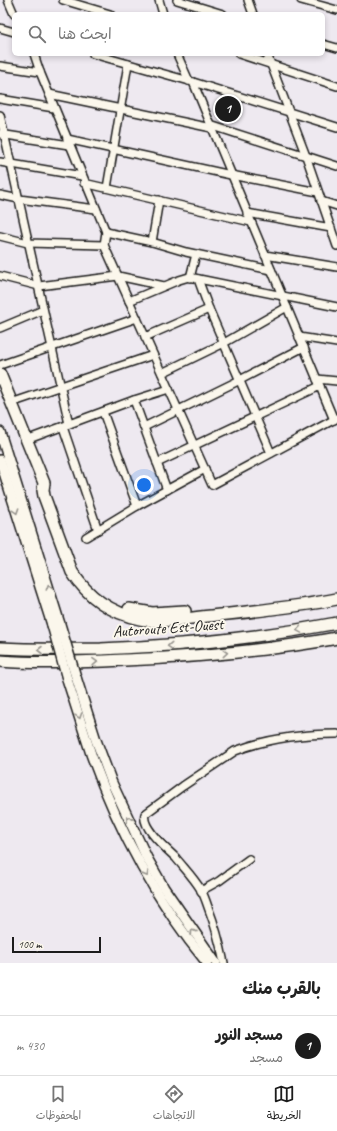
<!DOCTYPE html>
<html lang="ar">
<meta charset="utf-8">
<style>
:root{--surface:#fff;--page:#f6f6f6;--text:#222;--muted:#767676;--line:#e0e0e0;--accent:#1c1c1c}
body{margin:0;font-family:Caveat,"Playpen Sans Arabic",sans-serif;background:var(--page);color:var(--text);direction:rtl}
.scale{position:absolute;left:12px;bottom:10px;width:89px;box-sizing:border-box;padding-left:4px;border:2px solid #1c1c1c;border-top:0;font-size:11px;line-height:14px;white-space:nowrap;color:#1c1c1c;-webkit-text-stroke:3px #fbf7ec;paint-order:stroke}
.you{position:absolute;left:144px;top:485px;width:14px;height:14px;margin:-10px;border:3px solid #fff;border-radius:50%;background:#1a73e8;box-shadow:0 0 0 6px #1a73e833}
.badge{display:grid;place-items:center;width:26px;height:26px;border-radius:50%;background:var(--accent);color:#fff;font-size:13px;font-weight:700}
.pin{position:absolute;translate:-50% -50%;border:2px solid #fff;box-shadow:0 1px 4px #0006}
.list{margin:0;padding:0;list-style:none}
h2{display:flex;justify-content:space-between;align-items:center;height:52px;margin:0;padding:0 16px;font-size:17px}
h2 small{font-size:13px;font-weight:400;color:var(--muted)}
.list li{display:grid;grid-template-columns:26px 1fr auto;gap:12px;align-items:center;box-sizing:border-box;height:60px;padding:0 16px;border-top:1px solid var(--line)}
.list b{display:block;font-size:15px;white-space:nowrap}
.list p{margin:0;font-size:13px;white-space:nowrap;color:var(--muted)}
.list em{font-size:13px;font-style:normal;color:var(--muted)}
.icon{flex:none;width:22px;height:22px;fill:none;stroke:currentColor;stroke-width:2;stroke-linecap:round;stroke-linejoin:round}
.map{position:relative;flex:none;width:337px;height:963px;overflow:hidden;direction:ltr}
.search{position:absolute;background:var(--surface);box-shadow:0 2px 6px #0003;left:12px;right:12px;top:12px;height:44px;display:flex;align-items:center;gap:10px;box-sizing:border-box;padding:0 14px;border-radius:6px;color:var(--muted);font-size:15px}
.sheet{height:112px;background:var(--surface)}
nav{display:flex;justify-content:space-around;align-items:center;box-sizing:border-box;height:56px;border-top:1px solid var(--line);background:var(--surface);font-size:11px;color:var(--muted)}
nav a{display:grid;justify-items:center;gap:2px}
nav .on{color:var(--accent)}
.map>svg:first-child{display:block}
</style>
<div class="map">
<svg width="337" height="963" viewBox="0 0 337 963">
<rect width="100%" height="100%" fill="#eee9f0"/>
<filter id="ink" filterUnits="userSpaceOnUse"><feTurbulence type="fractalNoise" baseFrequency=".025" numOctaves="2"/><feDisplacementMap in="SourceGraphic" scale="8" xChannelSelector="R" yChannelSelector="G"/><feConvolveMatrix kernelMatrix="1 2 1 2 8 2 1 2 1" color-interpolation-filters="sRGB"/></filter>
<g filter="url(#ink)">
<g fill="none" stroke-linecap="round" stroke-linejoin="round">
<!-- minor casing -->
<g stroke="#1c1c1c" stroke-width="10">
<g id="minor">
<path d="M8,0L14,14"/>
<path d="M63,0L110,14"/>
<path d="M159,0L163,14"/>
<path d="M177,0L223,14"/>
<path d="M248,0L253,14"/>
<path d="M301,0L337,10"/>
<path d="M0,28L14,32"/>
<path d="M323,44L337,48"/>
<path d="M34,54L40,72L106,232L104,245L212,485L337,418"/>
<path d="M93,54L193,82L337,127"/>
<path d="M177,54L189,81"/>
<path d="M239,54L337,86"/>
<path d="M267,54L306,156L337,246"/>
<path d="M0,66L40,72"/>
<path d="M193,82L334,420"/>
<path d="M49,94L212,128"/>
<path d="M0,99L54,108"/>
<path d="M0,115L69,424"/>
<path d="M210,125L337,166"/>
<path d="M0,134L69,145"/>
<path d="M67,139L231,175L318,192"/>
<path d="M0,162L82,176"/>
<path d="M84,183L251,222"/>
<path d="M107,188L128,64"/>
<path d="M0,195L19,199L96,209"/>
<path d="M321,201L337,206"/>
<path d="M247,213L331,228"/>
<path d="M106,232L152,242L186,252L271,270"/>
<path d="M0,236L28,243L104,245"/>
<path d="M152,242L159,200"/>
<path d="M265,255L337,267"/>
<path d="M0,276L39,286L118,276L164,286"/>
<path d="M190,278L196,254"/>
<path d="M198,279L209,309L271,453"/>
<path d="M129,301L179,280L189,277L337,307"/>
<path d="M0,328L43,310"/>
<path d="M145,337L209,309"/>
<path d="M299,337L337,343"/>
<path d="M0,365L137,318"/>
<path d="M162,373L224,343L287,307"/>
<path d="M317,379L337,381"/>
<path d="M134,400L169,389"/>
<path d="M11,403L153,355"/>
<path d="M103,412L137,506"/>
<path d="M63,427L98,530"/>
<path d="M144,427L240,380L304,347"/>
<path d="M26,440L134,400L167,490"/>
<path d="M157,463L320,386"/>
<path d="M86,537L137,506L205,469"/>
<path d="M201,891L219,881L249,859"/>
<path d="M224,963C220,943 215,925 208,907C206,901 204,895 201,890C194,878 184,868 176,858C167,849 141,828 145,814L183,786L235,751C266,739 304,734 337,734"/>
</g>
</g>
<!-- major casing -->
<g stroke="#1c1c1c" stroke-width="12">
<g id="major">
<path d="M0,432L60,624"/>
<path d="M0,460L52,625"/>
<path d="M76,677L96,740L112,783L147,858L164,888L216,963"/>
<path d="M67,679C75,704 83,729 91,754C118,829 156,901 207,963"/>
</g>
</g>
<!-- highway casing -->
<g stroke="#1c1c1c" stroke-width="14">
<g id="highway">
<path d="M0,374L44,483L43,490L44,496L72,572C88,597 111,613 140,619C158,623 182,619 201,617C246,612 292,608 337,599"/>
<path d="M129,609L152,613L185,611"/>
<path d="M0,648C34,650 67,649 101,649C180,646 259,638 337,623"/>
<path d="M0,661C42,664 83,662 125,660C196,657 267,651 337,638"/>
</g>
</g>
<!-- minor -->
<use href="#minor" stroke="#fbf7ec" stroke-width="7"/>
<!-- major -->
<use href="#major" stroke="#fbf7ec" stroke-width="9"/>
<!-- highway -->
<use href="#highway" stroke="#fbf7ec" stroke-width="11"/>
<!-- major-bridge casing -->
<g stroke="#1c1c1c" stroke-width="12" stroke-linecap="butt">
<g id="major-bridge">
<path d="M60,624L76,677"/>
<path d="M52,625L67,679"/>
</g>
</g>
<!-- major-bridge -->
<use href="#major-bridge" stroke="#fbf7ec" stroke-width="9"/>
</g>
<!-- one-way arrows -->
<defs><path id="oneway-chevron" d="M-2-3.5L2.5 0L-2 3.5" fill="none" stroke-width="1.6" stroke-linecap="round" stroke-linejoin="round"/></defs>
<g stroke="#97948e">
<use href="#oneway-chevron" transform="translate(16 511) rotate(72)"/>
<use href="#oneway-chevron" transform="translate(49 587) rotate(-107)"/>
<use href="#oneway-chevron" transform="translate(299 630) rotate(171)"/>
<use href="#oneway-chevron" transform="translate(170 646) rotate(176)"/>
<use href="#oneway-chevron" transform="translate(40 650) rotate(-180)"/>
<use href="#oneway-chevron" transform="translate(225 653) rotate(-5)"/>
<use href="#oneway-chevron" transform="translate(95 662) rotate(-2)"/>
<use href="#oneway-chevron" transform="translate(79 716) rotate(72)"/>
<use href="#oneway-chevron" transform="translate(129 819) rotate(-115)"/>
<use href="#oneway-chevron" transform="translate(146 874) rotate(61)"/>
<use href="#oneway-chevron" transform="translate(193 932) rotate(-125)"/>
</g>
</g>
<g text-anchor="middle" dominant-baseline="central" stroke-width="4" stroke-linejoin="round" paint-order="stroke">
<!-- street labels -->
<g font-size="16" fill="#1c1c1c" stroke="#fbf7ec">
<text transform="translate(168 628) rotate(-4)">Autoroute Est-Ouest</text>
</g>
</g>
</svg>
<div class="scale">100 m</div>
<div class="you"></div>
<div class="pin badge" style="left:228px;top:109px">1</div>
<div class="search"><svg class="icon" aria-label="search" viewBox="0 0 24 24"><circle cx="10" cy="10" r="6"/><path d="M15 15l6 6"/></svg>ابحث هنا</div>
</div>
<section class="sheet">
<h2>بالقرب منك<small></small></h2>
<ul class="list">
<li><span class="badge">1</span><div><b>مسجد النور</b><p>مسجد</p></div><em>430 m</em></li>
</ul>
</section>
<nav>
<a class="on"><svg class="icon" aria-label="map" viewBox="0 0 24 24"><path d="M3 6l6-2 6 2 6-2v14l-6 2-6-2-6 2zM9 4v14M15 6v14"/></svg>الخريطة</a>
<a><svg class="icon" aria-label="directions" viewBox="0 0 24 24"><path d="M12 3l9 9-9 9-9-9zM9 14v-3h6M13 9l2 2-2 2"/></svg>الاتجاهات</a>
<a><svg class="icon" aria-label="saved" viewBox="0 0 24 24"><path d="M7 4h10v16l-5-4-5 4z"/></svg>المحفوظات</a>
</nav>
